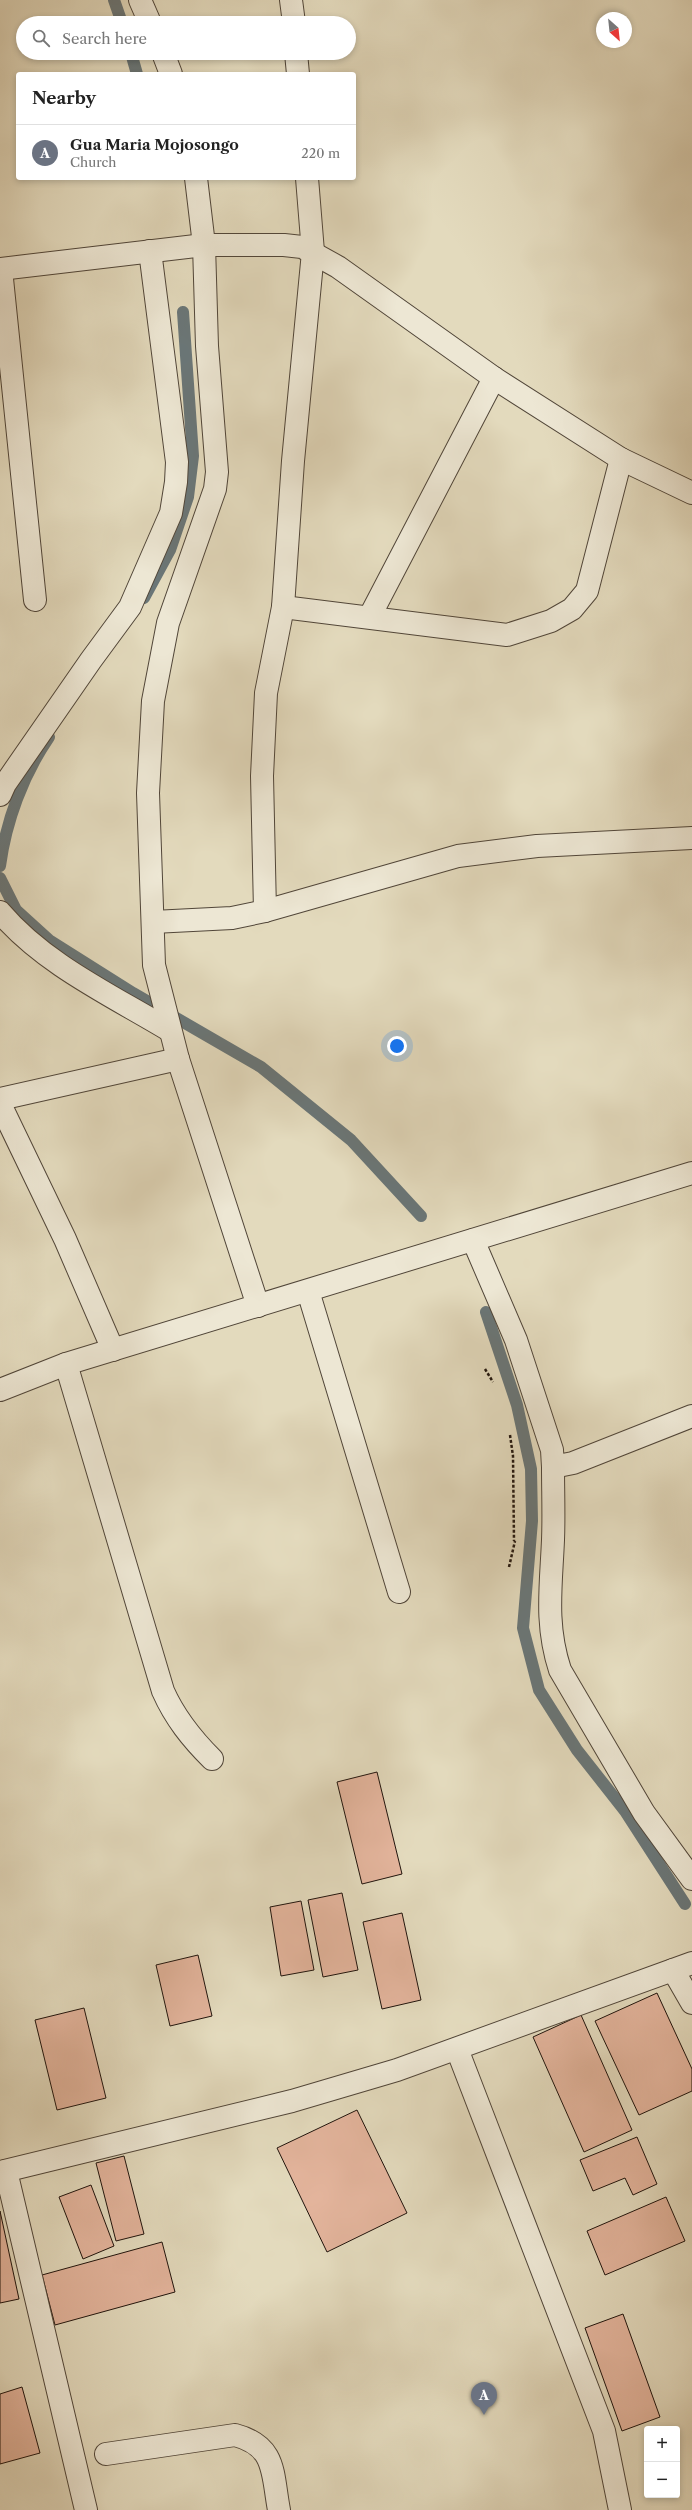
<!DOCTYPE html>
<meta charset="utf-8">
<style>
:root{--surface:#fff;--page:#f6f6f6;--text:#222;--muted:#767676;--line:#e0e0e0;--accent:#1a73e8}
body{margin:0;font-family:"Libre Caslon Text",serif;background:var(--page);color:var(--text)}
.controls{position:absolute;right:12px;bottom:12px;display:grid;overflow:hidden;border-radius:4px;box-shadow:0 2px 6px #0003}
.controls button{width:36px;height:36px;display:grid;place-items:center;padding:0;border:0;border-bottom:1px solid var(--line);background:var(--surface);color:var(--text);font:20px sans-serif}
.compass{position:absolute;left:596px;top:12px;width:36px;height:36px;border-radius:50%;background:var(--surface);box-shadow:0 2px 6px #0003;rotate:153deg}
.you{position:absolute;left:397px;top:1046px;width:14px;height:14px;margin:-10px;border:3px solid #fff;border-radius:50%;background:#1a73e8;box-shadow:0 0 0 6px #1a73e833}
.badge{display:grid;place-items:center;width:26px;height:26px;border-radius:50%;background:var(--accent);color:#fff;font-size:13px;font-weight:700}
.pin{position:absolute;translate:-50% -33px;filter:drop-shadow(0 1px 2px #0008)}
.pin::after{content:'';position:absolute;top:21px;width:14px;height:12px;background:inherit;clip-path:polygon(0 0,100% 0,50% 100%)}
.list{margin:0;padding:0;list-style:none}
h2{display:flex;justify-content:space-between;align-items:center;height:52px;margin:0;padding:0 16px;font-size:17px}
h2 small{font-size:13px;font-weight:400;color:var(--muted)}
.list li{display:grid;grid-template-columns:26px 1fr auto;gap:12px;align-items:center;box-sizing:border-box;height:56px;padding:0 16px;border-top:1px solid var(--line)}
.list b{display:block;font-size:15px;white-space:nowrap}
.list p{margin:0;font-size:13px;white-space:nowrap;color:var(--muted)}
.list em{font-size:13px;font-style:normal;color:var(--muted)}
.icon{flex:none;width:22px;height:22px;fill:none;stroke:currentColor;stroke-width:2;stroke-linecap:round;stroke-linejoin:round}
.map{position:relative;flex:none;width:692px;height:2510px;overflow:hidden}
.search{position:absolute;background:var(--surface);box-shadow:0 2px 6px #0003;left:16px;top:16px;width:340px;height:44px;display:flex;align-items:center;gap:10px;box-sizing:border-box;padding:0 14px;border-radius:22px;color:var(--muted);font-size:15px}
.panel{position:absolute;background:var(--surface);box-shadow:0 2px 6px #0003;left:16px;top:72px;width:340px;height:108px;border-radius:4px}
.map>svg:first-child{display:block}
</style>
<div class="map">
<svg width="692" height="2510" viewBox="0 0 692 2510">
<rect width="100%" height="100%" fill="#e3dabd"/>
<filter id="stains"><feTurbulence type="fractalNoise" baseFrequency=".005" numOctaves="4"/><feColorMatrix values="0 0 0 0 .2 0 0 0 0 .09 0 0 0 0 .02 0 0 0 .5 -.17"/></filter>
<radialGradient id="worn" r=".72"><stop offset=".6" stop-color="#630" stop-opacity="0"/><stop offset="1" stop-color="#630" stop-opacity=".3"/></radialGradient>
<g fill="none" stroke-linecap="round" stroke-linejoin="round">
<!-- stream -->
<g stroke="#6a7677" stroke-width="12">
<path d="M114,0L122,23"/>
<path d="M131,53L137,74"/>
<path d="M144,598L170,550L188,497L193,456L183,312"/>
<path d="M0,866C6,821 23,775 49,737"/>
<path d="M0,878L16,910L49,940L133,993L261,1067L351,1140L421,1216"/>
<path d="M486,1312L517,1405L531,1469L532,1521L523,1628L539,1690L577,1750L625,1811L685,1904"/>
</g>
</g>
<!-- building -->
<g fill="#e3b49c" stroke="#20140d">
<path d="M377,1772L402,1874L362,1884L337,1782Z"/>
<path d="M342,1893L358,1970L323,1977L308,1900Z"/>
<path d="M301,1901L314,1970L281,1976L270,1907Z"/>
<path d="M402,1913L421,2000L382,2009L363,1922Z"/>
<path d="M198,1955L212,2016L170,2026L156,1965Z"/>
<path d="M657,1993L692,2069V2091L639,2115L595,2021Z"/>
<path d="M84,2008L106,2098L57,2110L35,2020Z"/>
<path d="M581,2015L632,2130L584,2152L533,2037Z"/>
<path d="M357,2110L407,2213L327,2252L277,2148Z"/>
<path d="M637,2137L657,2184L633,2195L625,2178L593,2191L580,2160Z"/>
<path d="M124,2156L144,2234L116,2241L96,2163Z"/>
<path d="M91,2185L114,2246L83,2259L59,2197Z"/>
<path d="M666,2197L685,2241L605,2275L587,2231Z"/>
<path d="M0,2211L19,2299L0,2303Z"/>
<path d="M162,2242L175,2292L55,2325L42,2275Z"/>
<path d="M623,2314L660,2417L622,2431L585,2328Z"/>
<path d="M22,2387L40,2453L0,2464V2394Z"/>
</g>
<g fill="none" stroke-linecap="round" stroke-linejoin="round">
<!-- minor casing -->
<g stroke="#514639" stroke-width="24">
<g id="minor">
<path d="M140,0L150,23"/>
<path d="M291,0L294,23"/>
<path d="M163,53L171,74"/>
<path d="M296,53L298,74"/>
<path d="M196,178L204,245L207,346L217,472L215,489L168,623L153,701L148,793L154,965L178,1059L258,1306"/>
<path d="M0,269L204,245H284L302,247L338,267L494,378L621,459L692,493"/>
<path d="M1,269L35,600"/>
<path d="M283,607L507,635L551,621L572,609L587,591L621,459"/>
<path d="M370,616L494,378"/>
<path d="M0,795L5,784L91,660L130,607L171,513L176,482L177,462L150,251"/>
<path d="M265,911L262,776L266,693L283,607L293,461L313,252L307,178"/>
<path d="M0,912C44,964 111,995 169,1030"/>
<path d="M153,922L232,918L265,911L458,856L537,846L692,838"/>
<path d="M0,1099L178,1059"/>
<path d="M0,1104L65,1239L113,1350"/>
<path d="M473,1240L516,1340L552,1450L553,1467L573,1463L692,1416"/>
<path d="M308,1291L399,1592"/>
<path d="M66,1364L163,1691C175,1718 191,1738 212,1759"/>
<path d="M0,1390L66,1364L692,1173"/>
<path d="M553,1467C553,1491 554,1516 553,1540C551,1587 545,1624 560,1670L644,1813L692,1879"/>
<path d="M673,1970L692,2003"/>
<path d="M457,2049L604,2431L620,2510"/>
<path d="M6,2171L86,2510"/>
<path d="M0,2172L292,2101L397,2070L692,1963"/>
<path d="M106,2454L235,2435C277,2446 272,2474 279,2510"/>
</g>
</g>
<!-- path -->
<g stroke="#20140d" stroke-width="2.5" stroke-dasharray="3 2" stroke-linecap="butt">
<path d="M485,1369L493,1382"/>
<path d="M510,1435L513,1456L514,1541"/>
<path d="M509,1567L515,1541"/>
</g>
<!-- minor -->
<use href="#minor" stroke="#ede7d4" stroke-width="22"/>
</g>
<rect width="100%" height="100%" filter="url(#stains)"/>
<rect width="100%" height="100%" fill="url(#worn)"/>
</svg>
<div class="controls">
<button>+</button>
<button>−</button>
</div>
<svg class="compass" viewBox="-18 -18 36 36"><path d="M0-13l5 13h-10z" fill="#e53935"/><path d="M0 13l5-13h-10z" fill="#767676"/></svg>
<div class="you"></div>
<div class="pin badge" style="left:484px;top:2415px;background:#6b7280">A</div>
<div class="search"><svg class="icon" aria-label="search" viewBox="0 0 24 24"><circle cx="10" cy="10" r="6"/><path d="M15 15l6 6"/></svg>Search here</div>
<section class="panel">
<h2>Nearby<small></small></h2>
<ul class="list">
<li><span class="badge" style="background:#6b7280">A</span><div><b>Gua Maria Mojosongo</b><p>Church</p></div><em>220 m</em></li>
</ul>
</section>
</div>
